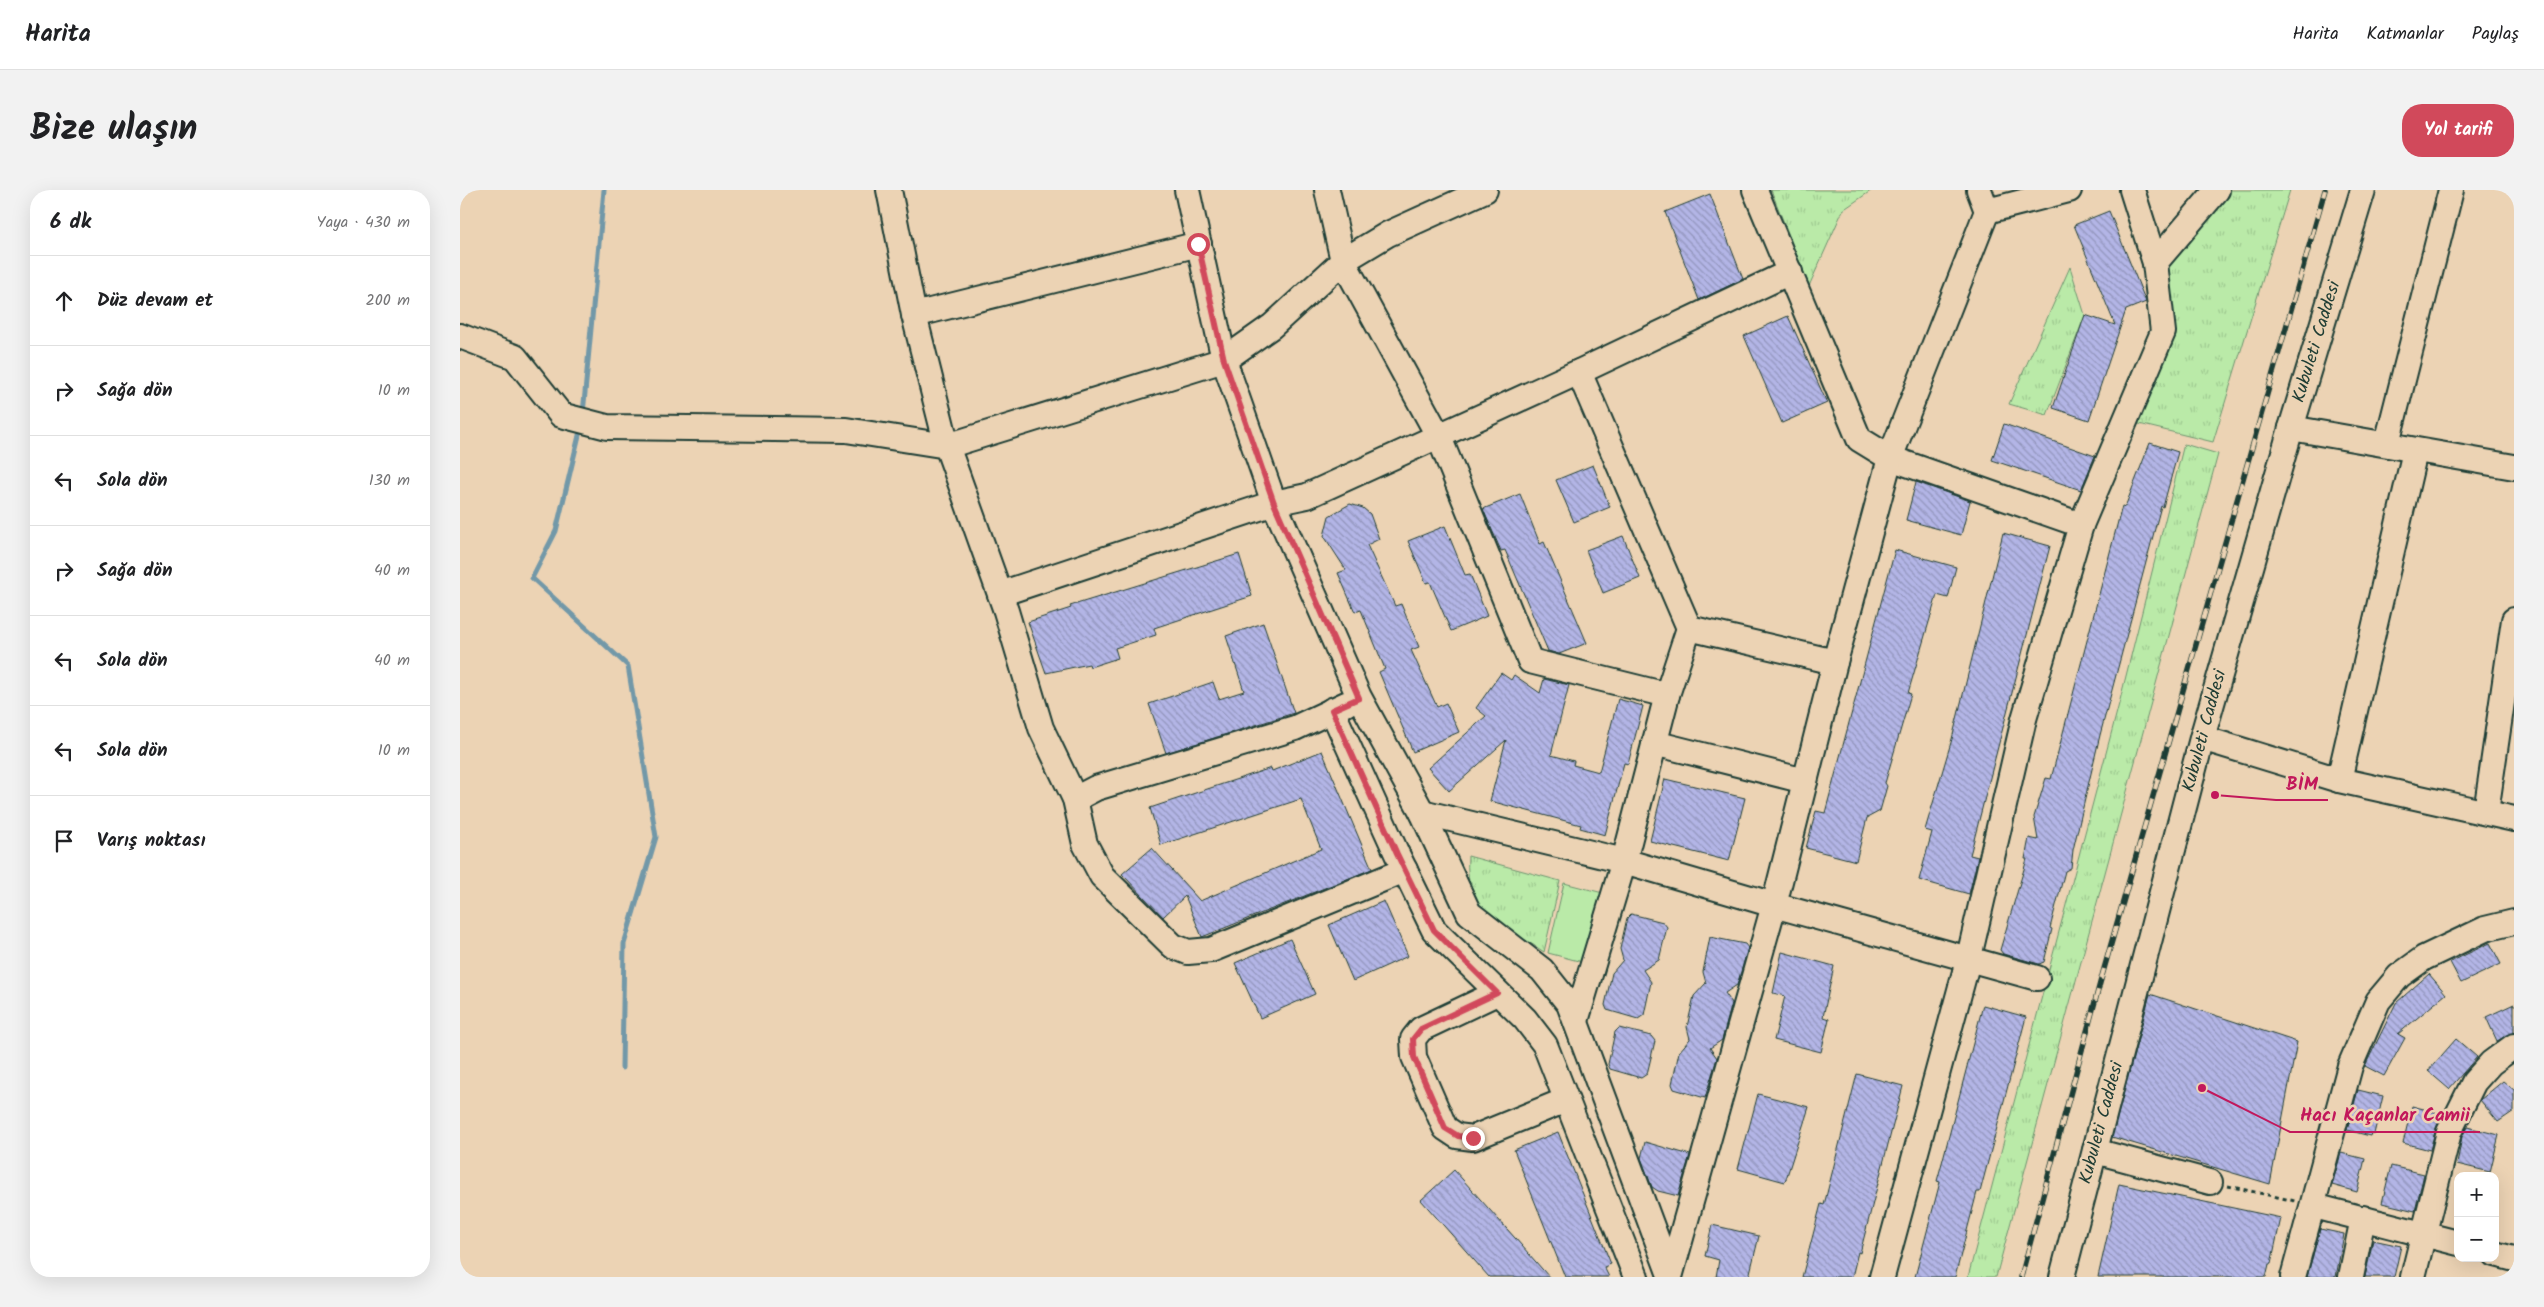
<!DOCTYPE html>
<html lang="tr">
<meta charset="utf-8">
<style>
:root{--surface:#fff;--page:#f2f2f2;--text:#202124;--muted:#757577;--line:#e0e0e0;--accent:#d1495b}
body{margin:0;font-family:Kalam,sans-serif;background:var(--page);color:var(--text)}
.controls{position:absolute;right:15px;bottom:15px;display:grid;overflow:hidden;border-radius:10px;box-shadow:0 5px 20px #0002}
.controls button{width:45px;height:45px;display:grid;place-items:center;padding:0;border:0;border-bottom:1px solid var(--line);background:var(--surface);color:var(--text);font:25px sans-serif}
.stop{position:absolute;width:15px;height:15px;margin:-11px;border:4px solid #d1495b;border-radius:50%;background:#fff}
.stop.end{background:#d1495b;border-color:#fff;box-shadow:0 1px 5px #0008}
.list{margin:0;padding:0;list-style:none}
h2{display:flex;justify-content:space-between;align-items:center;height:65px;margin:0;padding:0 20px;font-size:21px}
h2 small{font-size:16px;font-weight:400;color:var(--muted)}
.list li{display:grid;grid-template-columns:32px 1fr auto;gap:15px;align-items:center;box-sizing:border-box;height:90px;padding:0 20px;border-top:1px solid var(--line)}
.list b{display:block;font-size:19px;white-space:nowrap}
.list em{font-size:16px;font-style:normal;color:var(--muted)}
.icon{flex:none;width:28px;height:28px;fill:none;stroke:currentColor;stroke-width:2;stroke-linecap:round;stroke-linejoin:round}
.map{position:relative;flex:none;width:2054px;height:1087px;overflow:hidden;border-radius:20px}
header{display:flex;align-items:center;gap:30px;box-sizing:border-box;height:70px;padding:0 25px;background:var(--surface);border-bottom:1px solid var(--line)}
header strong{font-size:24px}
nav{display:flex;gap:28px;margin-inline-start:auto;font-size:18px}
.intro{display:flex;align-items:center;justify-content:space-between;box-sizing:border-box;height:120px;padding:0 30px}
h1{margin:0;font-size:35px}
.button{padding:12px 22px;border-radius:20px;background:var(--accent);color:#fff;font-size:18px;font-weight:700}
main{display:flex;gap:30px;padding:0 30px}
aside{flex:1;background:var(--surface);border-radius:20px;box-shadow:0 5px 20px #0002}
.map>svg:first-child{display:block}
</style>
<header>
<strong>Harita</strong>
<nav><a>Harita</a><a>Katmanlar</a><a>Paylaş</a></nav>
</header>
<div class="intro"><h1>Bize ulaşın</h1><a class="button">Yol tarifi</a></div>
<main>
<aside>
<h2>6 dk<small>Yaya · 430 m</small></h2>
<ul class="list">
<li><svg class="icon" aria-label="ahead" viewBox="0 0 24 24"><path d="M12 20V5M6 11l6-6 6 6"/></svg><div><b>Düz devam et</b></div><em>200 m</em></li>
<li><svg class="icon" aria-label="right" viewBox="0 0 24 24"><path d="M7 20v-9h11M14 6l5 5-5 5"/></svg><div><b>Sağa dön</b></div><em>10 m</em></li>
<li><svg class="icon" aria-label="left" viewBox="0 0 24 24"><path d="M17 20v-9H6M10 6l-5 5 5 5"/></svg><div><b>Sola dön</b></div><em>130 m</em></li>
<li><svg class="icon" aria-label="right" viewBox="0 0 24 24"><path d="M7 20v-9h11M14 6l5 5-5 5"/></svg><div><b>Sağa dön</b></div><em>40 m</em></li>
<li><svg class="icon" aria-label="left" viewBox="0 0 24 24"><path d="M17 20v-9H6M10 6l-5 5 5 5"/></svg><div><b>Sola dön</b></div><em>40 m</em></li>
<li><svg class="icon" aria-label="left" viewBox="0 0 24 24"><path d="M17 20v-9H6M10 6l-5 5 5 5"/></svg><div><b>Sola dön</b></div><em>10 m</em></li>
<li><svg class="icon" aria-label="arrive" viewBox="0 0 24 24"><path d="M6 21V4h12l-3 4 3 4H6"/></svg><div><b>Varış noktası</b></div></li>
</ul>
</aside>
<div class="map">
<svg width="2054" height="1087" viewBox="0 0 2054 1087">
<defs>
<pattern id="park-tufts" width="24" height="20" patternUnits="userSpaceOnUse" patternTransform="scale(1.25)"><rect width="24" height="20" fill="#baeaa8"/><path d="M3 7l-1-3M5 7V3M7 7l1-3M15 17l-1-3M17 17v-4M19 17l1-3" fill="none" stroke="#9fca91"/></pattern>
<pattern id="building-back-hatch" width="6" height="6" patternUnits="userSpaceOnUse" patternTransform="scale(1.25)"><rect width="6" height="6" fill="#b3b5e6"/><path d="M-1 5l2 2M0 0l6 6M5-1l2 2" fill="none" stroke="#9194bb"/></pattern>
</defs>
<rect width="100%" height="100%" fill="#ecd3b4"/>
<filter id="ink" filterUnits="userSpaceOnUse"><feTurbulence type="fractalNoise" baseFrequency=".02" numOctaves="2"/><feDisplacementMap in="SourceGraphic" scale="10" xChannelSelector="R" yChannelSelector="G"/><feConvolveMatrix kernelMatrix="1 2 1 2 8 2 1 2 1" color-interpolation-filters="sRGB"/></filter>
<g filter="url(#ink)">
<!-- park -->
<g fill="url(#park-tufts)" stroke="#6c946e">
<path d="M1311,0H1412L1383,20L1349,96Z"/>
<path d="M1762,0H1830L1753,252L1675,233L1709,65Z"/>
<path d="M1610,77L1625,125L1587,225L1549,214Z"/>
<path d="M1724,254L1758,264L1536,1087H1508L1660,510Z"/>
<path d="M1008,666L1100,691L1084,762C1042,733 1004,726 1008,666Z"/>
</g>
<!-- pitch -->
<path fill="#baeaa8" stroke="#6c946e" d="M1104,693L1143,703L1126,773L1088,763Z"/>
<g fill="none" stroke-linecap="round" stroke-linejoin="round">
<!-- stream -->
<g stroke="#7298a8" stroke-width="5">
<path d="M123,224L144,0"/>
<path d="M121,237L96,341L72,388L168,476L196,647L164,754L162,878"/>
</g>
</g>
<!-- building -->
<g fill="url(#building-back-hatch)" stroke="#1f3d34">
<path d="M1250,4L1283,89L1239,110L1205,22Z"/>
<path d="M1649,21L1686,112L1666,120L1629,230L1593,218L1625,125L1655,135L1614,35Z"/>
<path d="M1328,126L1367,213L1322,233L1284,146Z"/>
<path d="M1544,234L1635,266L1621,300L1532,270Z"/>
<path d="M1690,253L1718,262L1703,317L1701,316L1640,545L1613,660L1611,678L1605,681L1590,738L1592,739L1584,772L1579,774L1543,764L1540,760L1567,669H1565L1569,648L1578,650L1574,627L1586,588L1591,589L1662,316L1665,317Z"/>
<path d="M1133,275L1150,317L1114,332L1096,290Z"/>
<path d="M1456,292L1510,311L1501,345L1446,330Z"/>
<path d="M1060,304L1080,354L1084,352L1127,453L1099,464L1088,461L1045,360L1041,361L1023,319Z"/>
<path d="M890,314L903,318L910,324L919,349L907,355L935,416L941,414L959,457L951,460L977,517L986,513L999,542L953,562L919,482L925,479L901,420L895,422L878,383L886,380L864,346L869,326Z"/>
<path d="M985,336L1005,385L1010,384L1027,426L991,441L970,392L966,393L948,351Z"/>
<path d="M1543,343L1590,356L1510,665L1518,667L1509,704L1459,690L1472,642L1465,640L1492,549Z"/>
<path d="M1163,346L1180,388L1143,403L1126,360Z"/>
<path d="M1435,360L1496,377L1488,408L1477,405L1448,503L1451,504L1425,593L1427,596L1420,621L1407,628L1396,671L1346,658L1356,621L1365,623Z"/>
<path d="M779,364L792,406L694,438L696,445L655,458L658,468L630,477L629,474L586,483L568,432L611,418L610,416Z"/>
<path d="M803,433L834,523L706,563L689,514L753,492L759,509L784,501L766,446Z"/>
<path d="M1041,483L1051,490L1054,485L1080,503L1084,489L1109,495L1091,565L1114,571L1113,575L1139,582L1158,509L1183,516L1168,574L1164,573L1145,645L1120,638L1121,635L1030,611L1046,550L989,601L968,578L1026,526L1016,518Z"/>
<path d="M862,561L912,679L742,747L725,706L703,727L662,684L692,658L740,711L861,659L841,609L701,655L690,618L811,578L812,581Z"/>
<path d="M1205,589L1285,608L1269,671L1190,651Z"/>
<path d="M924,711L948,766L893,791L869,735Z"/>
<path d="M1171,724L1203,732L1207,737L1199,770L1183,780L1191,792L1184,825L1178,829L1147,820L1145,815L1152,783L1163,770L1160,759L1167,728Z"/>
<path d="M1250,747L1285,754L1288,758L1277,795L1265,803L1272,813L1262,850L1250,858L1257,868L1245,908L1214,899L1212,894L1219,862L1230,849L1227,837L1234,806L1246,793L1243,782Z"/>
<path d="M830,749L855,804L800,828L775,773Z"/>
<path d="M2030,753L2041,774L2001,793L1990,772Z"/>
<path d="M1322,762L1374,776L1363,827L1369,829L1361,862L1314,850L1325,806L1313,803Z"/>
<path d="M1969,784L1986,804L1938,844L1945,848L1924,886L1905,876L1936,813Z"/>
<path d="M1690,804L1837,852L1810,994L1652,947Z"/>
<path d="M2054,814V842L2037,851L2026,827Z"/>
<path d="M1523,815L1566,827L1520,1002H1517L1495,1087H1455L1480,992L1477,991L1483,969Z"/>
<path d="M1159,838L1191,846L1195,851L1187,884L1181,888L1150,879L1148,874L1155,842Z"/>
<path d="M1996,849L2017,867L1989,899L1968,881Z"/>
<path d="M1397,884L1443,896L1400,1063L1398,1062L1392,1087H1342L1361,1014L1364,1015Z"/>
<path d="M2043,891L2054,900V921L2038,932L2020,910Z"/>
<path d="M1898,900L1923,906L1914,944L1911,943L1910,946L1887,940Z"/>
<path d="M1298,904L1349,917L1325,992L1278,979Z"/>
<path d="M1952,916L1983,924L1976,938L1970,960L1943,953Z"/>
<path d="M2007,937L2039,945L2030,982L1997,974L2002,947Z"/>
<path d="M1098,942L1151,1074L1144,1077L1149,1087H1105L1054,960Z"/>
<path d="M1185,952L1230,965L1218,1006L1198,1001L1192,997L1181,968Z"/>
<path d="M1881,963L1905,969L1897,1002L1872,995Z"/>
<path d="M1931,976L1964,984L1955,1021L1922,1013Z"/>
<path d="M994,980L1055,1048L1089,1087H1029L961,1010Z"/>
<path d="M1659,994L1821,1028L1811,1074H1809L1806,1087H1638Z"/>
<path d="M1252,1035L1299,1046L1289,1087H1256L1259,1070L1245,1066Z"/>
<path d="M1860,1039L1884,1044L1876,1087H1847Z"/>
<path d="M1913,1050L1941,1056L1934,1087H1905Z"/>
</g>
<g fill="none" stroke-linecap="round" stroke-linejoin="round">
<!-- minor casing -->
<g stroke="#1f3d34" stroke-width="28">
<g id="minor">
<path d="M429,0L454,125L487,256L546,421L581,538L615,609L625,654L642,686L713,756L728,762L751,760L945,680"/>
<path d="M727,0L764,170L814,313L899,507L962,622L1009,723L1082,780L1109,814L1210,1085"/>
<path d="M867,0L883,71L979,247L1070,471L1207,505"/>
<path d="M1295,0L1399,249L1430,268L1621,335L1564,529L1509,767L1422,1087"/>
<path d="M1519,0L1527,21L1609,0"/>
<path d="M1695,73L1757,0"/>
<path d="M454,125L739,54"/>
<path d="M0,146L55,167L101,225L147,237L386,240L487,256L764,170L812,136L883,71L928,44L1025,0"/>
<path d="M1119,182L1229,438L1375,472"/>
<path d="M1831,238L2054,277"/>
<path d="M1927,253L1991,0"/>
<path d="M1621,335L1703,142L1695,73L1672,0"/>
<path d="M540,404L814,313L847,306L1119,182L1330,82"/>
<path d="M872,520L937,664L974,740L1065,829L1085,855L1176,1087"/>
<path d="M1742,548L1879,590L2054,629"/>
<path d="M1194,553L1345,591"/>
<path d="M1879,590L1955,261"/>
<path d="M615,609L636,598L835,538L886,514"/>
<path d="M962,622L1164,671L1314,715L1577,788"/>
<path d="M2026,622L2054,430"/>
<path d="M1037,803L961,839L953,849L954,867L985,938L997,946L1013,948L1106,910"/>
<path d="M1116,831L1164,671L1207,505L1229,438"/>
<path d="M1635,961L1750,992"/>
<path d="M1854,1016L1998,1053"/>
<path d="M2035,1064L2054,1069"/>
<path d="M1210,1087L1314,715L1375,472L1430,268L1527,21"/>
<path d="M1602,1087L1742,548L1831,238L1903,0"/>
<path d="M1833,1087L1890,876L1918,811L1939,786L1964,768L2025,739L2054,732"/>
<path d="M1891,1087L1903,1028"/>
<path d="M1953,1087L1989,942L2014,892L2031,873L2054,856"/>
</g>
</g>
<!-- path -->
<path stroke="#1f3d34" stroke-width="3" stroke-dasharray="4 4" stroke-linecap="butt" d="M1768,996L1835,1011"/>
<!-- minor -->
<use href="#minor" stroke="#ecd3b4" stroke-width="24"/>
<!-- rail casing -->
<g stroke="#1f3d34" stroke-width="5.5">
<path id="rail" d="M1561,1087L1640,793L1865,0"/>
</g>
<!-- rail -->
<use href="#rail" stroke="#ecd3b4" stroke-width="4" stroke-dasharray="11" stroke-linecap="butt"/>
</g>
</g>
<g fill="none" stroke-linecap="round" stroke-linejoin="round" filter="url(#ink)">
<!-- route -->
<path stroke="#d1495b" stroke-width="6" d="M738,54L764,170L814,313L899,508L872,520L937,664L974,740L1037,803L961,839L953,849L954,867L985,938L998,946L1013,948"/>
</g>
<g text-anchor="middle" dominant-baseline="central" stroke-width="5" stroke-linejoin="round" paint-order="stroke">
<!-- street labels -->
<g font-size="18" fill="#1f3d34" stroke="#ecd3b4">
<text transform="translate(1857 152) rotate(-73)">Kubuleti Caddesi</text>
<text transform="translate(1745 541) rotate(-75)">Kubuleti Caddesi</text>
<text transform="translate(1642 933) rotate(-75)">Kubuleti Caddesi</text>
</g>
</g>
<!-- callouts -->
<path fill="none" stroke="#c2185b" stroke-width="2" d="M1755 605L1816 610H1868M1742 898L1830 942H2020"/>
<g fill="#c2185b" stroke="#ecd3b4" stroke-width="2">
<circle cx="1755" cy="605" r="5"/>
<circle cx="1742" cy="898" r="5"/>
</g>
<g font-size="19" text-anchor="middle" font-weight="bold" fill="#c2185b" stroke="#ecd3b4" stroke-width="5" stroke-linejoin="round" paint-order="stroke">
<text x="1842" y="600">BİM</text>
<text x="1925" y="931">Hacı Kaçanlar Camii</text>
</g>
</svg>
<div class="controls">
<button>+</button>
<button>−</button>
</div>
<div class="stop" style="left:738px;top:54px"></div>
<div class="stop end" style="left:1013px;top:948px"></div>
</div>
</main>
